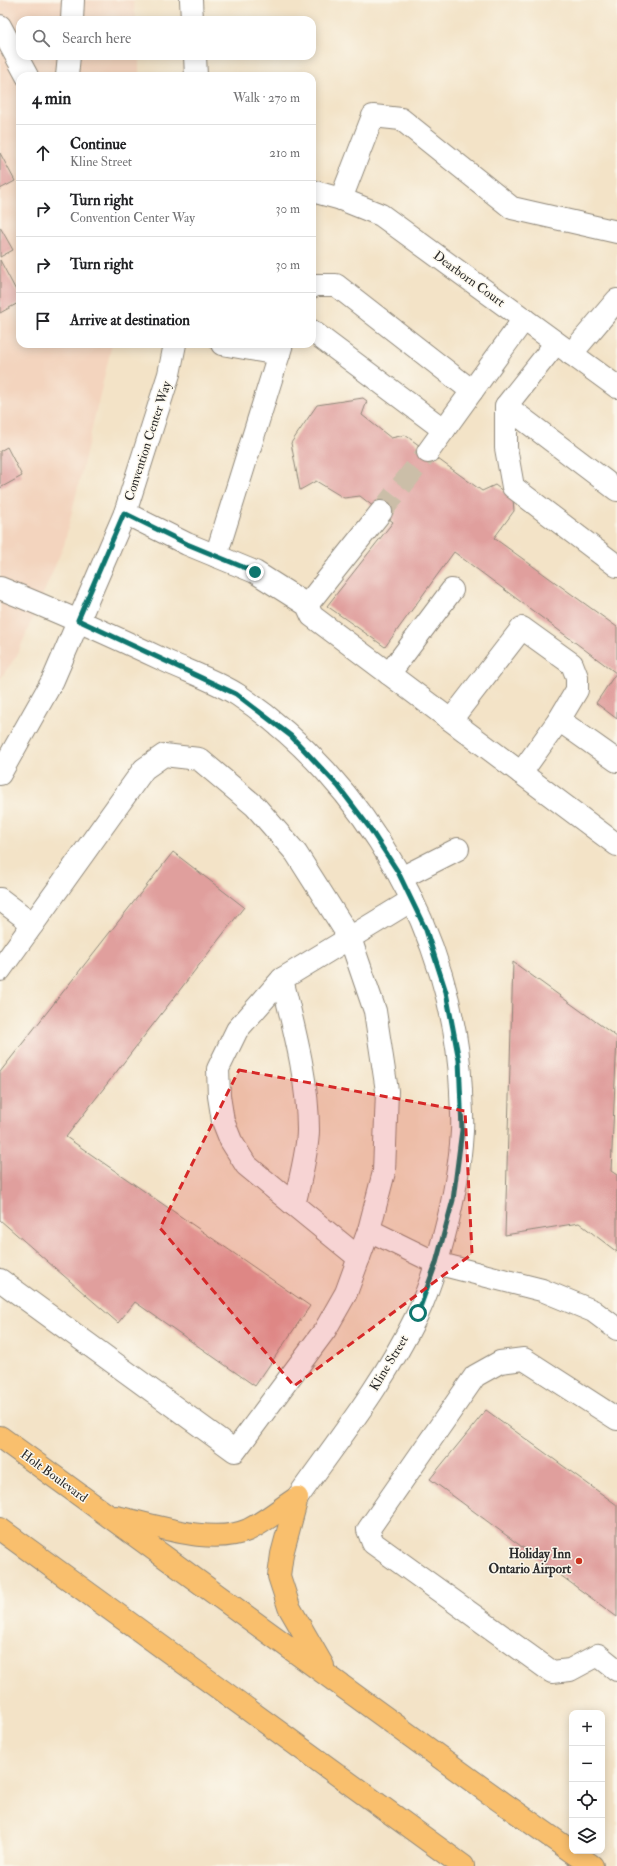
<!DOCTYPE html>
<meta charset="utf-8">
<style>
:root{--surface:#fff;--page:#f6f6f6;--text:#202124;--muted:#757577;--line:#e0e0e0}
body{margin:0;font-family:"IM FELL Double Pica",serif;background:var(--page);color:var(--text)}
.controls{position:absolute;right:12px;bottom:12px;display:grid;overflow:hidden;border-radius:8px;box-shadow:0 2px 10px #0003}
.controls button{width:36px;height:36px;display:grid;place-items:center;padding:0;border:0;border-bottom:1px solid var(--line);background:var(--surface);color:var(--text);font:20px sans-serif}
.stop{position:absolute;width:12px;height:12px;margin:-9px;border:3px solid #0f766e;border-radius:50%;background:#fff}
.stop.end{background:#0f766e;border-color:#fff;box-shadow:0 1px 4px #0008}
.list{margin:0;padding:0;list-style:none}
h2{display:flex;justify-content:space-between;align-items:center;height:52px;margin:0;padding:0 16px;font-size:17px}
h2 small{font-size:13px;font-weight:400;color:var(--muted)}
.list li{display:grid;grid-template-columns:26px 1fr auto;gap:12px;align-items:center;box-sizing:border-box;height:56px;padding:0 16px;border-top:1px solid var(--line)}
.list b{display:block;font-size:15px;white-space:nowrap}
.list p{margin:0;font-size:13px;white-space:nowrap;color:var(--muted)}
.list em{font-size:13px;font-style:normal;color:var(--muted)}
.icon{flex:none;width:22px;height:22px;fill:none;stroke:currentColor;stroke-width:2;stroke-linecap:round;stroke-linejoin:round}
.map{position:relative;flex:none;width:617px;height:1866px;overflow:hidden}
.search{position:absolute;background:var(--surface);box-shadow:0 2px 10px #0003;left:16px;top:16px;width:300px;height:44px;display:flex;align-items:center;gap:10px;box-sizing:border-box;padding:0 14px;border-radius:12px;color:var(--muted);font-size:15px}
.panel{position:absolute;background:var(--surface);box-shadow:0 2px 10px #0003;left:16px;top:72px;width:300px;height:276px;border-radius:12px}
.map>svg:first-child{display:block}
</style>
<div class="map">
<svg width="617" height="1866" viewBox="0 0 617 1866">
<rect width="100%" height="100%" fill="#fbf7ec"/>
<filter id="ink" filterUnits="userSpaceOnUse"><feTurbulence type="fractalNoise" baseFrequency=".025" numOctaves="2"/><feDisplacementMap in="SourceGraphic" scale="8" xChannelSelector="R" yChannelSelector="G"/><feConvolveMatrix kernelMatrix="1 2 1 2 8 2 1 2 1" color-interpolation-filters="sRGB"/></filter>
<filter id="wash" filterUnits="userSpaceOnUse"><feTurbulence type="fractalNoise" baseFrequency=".012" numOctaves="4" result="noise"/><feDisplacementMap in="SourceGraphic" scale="16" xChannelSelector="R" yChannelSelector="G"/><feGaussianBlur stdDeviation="0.9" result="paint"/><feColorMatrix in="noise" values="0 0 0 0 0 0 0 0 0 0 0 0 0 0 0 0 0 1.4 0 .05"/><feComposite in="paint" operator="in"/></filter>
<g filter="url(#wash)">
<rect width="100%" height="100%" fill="#f3e3c7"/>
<!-- built -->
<path fill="#f3d4be" d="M0,0H133L136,20H20V56H139V76H20V344H112L64,545L17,655L0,679Z"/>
<g id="blocks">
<!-- building -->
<g fill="#e09f9d">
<path d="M0,153L15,181L0,189Z"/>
<path d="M0,227L13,250L0,257Z"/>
<path d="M0,260L20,298V302L0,313Z"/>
<path d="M363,398L367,401L362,415L391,438L405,435L482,491L495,485L513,499L514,511L494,538L617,627V719L596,703L616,673L454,552L385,647L327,606L393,522L360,496L344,498L316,481L300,490L291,443L317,405Z"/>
<path d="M7,447L22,476L0,488V451Z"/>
<path d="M173,852L244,907L66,1137L310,1306L255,1386L135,1302L118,1323L0,1220V1072Z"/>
<path d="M513,962L617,1037L611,1171L617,1175V1252L579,1223L505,1235Z"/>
<path d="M486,1410L617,1505V1617L430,1479Z"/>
</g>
</g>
</g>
<g filter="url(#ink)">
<use href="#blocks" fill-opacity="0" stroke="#8f8779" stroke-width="1"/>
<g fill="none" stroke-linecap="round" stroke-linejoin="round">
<!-- minor-tunnel -->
<path stroke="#cbbea8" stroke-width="22" stroke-dasharray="22 11" stroke-linecap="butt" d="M381,512L428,452"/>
<!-- minor casing -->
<g stroke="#8f8779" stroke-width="24">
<g id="minor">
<path d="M191,0L192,20"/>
<path d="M72,20L73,0"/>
<path d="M0,26L27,76"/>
<path d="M195,56L196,76"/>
<path d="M67,76L69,56"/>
<path d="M312,191L341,199L381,215L617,387"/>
<path d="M341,199L373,116L401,119L512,208L617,232"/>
<path d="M312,287L315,285H336L472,391"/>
<path d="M312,331L444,430"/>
<path d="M556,343L506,406V448L513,487L617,566"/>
<path d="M222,344L279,354"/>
<path d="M571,354L617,300"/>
<path d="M506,406L617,490"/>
<path d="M428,452L524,319"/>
<path d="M125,513L187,544L255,572L307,605L312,616L617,845"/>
<path d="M216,556L282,344"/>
<path d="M0,588C57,611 113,636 168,662C190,672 218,682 238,695C366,781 454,936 461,1090C461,1103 463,1117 462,1131C460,1167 453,1202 444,1236C437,1263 429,1290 417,1315C385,1381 339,1439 297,1498"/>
<path d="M307,605L381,512"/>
<path d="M389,674L452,590"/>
<path d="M451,720L522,628L572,664L577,677V690L559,720"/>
<path d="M521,773L559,720L617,761"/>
<path d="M0,774L53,680L125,513L169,374L175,344"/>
<path d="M401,878L458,849"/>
<path d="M0,899L33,924"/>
<path d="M0,970L144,769L164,755L199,759L255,806L296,853L350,938L375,1011L387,1091L384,1172L369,1230L346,1293L325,1330L235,1451L0,1280"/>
<path d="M282,979L237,1030L218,1069L219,1096L223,1121L231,1141L246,1165L294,1205"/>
<path d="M369,1230L436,1263L542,1290L593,1311L617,1329"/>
<path d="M359,1258L294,1205C299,1185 308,1150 308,1130C308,1079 294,1029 282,979L412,900"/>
<path d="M617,1419L524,1359L500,1362L475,1376L368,1530L373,1543L552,1672L570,1670L598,1655L617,1670"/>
</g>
</g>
<!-- highway casing -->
<g stroke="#8f8779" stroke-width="24">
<g id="highway">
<path d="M0,1437L482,1788L592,1866"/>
<path d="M297,1498L282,1554L279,1576L289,1607L323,1666"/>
<path d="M116,1517C155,1525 211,1546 248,1530C265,1522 281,1508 297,1498"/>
<path d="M0,1529L463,1866"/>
</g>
</g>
<!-- minor -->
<use href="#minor" stroke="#fff" stroke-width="22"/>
<!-- highway -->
<use href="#highway" stroke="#f9bf6d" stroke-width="22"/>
</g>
</g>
<g fill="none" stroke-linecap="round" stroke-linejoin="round" filter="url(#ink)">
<!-- route -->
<path stroke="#0f766e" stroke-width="5" d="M255,572L187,544L124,513L78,620L236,694L291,736L338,786L369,827L398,872L426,930L446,992L459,1060L462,1130L453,1200L436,1263L418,1313"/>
</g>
<!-- marked area -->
<path fill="#d62828" fill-opacity="0.2" stroke="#d62828" stroke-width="3" stroke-dasharray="8 5" stroke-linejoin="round" d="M239,1070L465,1111L472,1254L294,1386L160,1228Z"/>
<!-- markers -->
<circle fill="#c8321e" stroke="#fbf7ec" stroke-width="1.5" cx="579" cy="1561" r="4"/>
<g text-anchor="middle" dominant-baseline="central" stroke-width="3" stroke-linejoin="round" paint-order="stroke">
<!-- street labels -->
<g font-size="13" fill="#2b2b2b" stroke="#fbf7ec">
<text transform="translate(469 279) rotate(36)">Dearborn Court</text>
<text transform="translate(148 441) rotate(-72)">Convention Center Way</text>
<text transform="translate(389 1363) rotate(-59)">Kline Street</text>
<text transform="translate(54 1476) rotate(36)">Holt Boulevard</text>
</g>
<!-- poi labels -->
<g font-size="13" font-weight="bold" fill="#2b2b2b" stroke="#fbf7ec" text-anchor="end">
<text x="571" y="1554">Holiday Inn<tspan x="571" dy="15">Ontario Airport</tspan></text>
</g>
</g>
</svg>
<div class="controls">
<button>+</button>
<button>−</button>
<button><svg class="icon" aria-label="locate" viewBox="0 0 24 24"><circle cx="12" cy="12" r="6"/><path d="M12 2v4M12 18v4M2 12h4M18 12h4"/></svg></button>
<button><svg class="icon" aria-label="layers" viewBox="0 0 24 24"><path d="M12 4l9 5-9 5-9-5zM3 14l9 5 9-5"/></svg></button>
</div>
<div class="stop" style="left:418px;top:1313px"></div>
<div class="stop end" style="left:255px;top:572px"></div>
<div class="search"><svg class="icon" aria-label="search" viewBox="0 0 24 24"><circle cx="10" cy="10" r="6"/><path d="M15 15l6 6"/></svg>Search here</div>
<section class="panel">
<h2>4 min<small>Walk · 270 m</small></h2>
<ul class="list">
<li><svg class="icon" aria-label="ahead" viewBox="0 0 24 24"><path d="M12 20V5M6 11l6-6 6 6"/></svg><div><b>Continue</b><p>Kline Street</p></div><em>210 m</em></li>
<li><svg class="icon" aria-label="right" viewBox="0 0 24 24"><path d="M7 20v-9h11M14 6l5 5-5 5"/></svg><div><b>Turn right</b><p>Convention Center Way</p></div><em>30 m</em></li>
<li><svg class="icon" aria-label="right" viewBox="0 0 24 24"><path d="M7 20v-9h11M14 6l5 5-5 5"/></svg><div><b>Turn right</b></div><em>30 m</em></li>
<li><svg class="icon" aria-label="arrive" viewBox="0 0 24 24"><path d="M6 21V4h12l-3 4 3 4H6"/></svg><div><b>Arrive at destination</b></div></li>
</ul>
</section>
</div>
